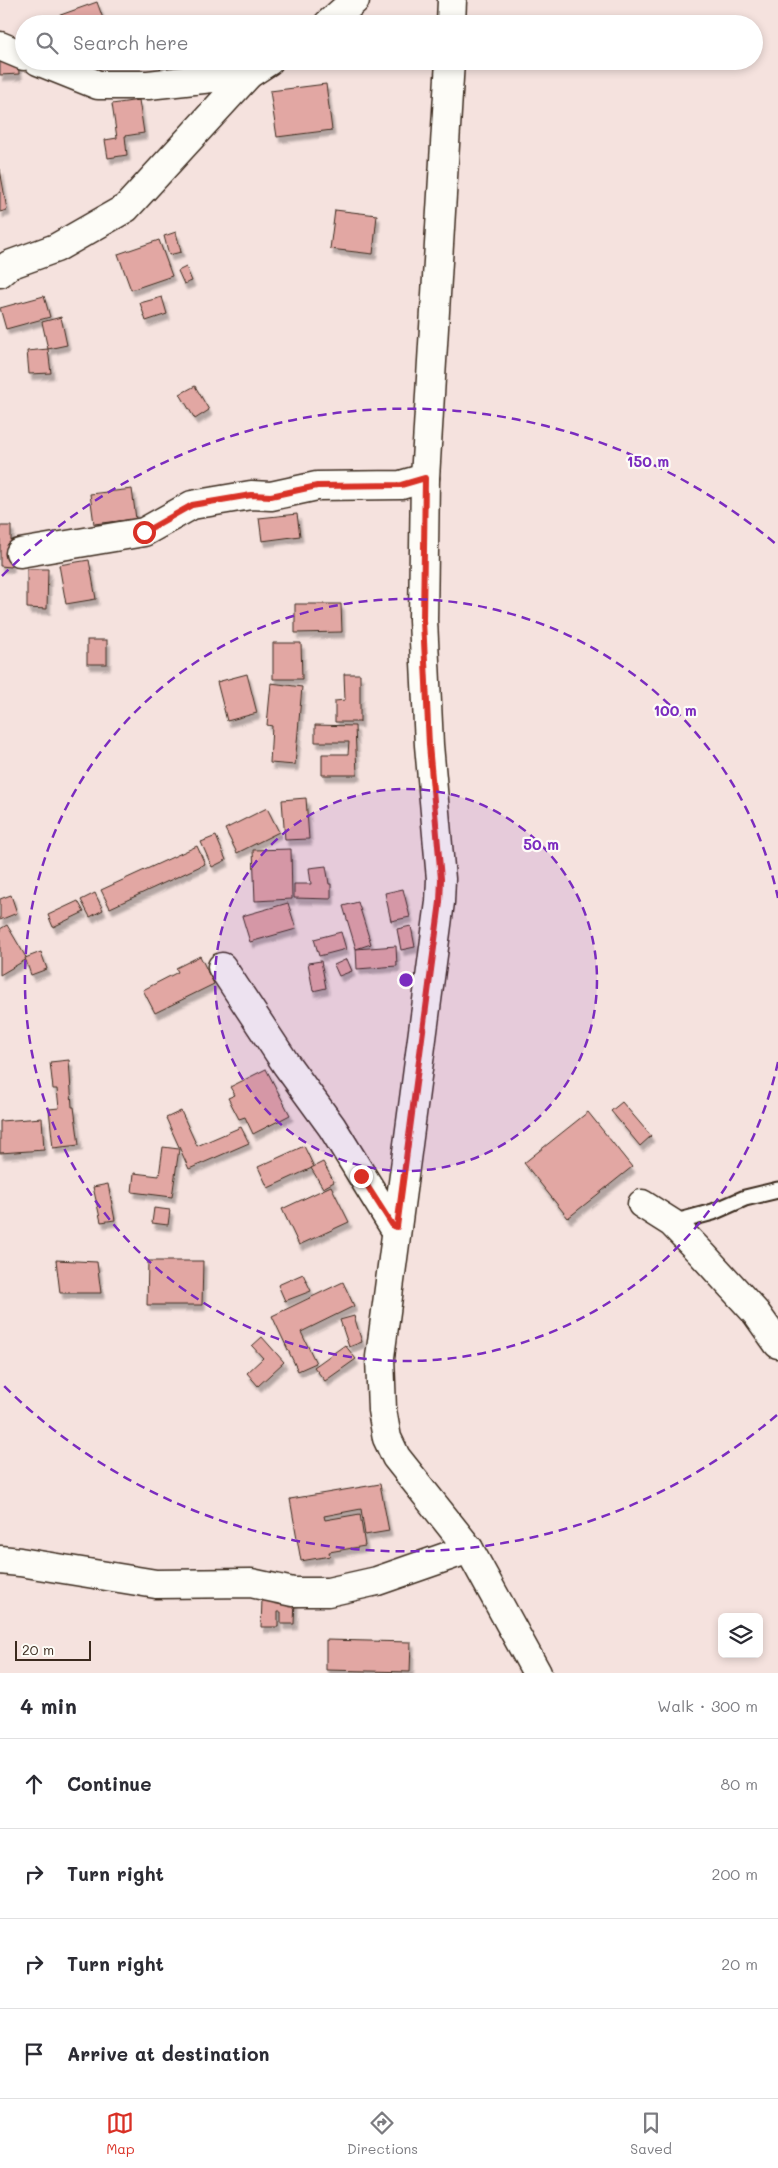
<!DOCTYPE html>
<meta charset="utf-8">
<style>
:root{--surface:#fff;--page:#f7f7f7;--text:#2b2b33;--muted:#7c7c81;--line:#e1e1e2;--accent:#d93025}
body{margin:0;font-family:Mali,sans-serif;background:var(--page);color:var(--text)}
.controls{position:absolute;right:15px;bottom:15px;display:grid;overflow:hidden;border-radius:8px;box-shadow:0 2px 8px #0003}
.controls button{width:45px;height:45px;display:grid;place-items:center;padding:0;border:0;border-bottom:1px solid var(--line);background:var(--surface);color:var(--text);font:25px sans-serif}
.scale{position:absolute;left:15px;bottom:12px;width:76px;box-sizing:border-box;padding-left:5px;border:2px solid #3b2a1e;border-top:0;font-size:14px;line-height:18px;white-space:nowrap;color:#3b2a1e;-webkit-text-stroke:4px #fdfcf7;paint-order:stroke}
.stop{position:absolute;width:15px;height:15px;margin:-11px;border:4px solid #d93025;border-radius:50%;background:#fff}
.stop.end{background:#d93025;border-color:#fff;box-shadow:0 1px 5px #0008}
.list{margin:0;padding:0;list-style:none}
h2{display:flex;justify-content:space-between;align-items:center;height:65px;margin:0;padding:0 20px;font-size:21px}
h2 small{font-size:16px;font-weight:400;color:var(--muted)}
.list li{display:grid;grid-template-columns:32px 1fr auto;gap:15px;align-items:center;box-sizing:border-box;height:90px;padding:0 20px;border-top:1px solid var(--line)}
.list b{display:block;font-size:19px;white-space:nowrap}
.list em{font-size:16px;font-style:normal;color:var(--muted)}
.icon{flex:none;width:28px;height:28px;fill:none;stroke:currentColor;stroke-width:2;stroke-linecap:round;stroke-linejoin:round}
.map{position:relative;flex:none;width:778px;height:1673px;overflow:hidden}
.search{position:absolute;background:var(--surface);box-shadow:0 2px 8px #0003;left:15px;right:15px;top:15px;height:55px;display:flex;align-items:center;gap:12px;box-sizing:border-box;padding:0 18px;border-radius:28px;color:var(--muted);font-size:19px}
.sheet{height:425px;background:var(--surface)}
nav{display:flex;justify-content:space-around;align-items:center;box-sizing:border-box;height:70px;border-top:1px solid var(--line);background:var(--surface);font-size:14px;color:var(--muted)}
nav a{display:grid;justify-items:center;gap:2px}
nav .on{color:var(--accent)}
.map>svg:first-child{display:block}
</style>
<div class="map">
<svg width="778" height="1673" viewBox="0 0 778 1673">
<defs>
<filter id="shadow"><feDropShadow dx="3" dy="5.5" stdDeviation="1" flood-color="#0004"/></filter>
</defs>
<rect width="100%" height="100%" fill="#f5e2de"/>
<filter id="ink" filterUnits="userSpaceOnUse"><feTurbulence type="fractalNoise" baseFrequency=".02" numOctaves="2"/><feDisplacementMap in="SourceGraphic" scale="10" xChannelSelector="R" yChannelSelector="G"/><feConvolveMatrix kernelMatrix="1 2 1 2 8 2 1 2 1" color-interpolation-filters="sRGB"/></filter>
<g filter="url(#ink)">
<!-- building -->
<g fill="#e2a7a3" stroke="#3b2a1e" filter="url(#shadow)">
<path d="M97,2L105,24L38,23Z"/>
<path d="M18,55L19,74L0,75V56Z"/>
<path d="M326,84L332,130L277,137L270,91Z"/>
<path d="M139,100L144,133L125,136L127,155L108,158L105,140L117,138L112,104Z"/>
<path d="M0,169L7,210L0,212Z"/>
<path d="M335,210L377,215L373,254L330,249Z"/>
<path d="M176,232L181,252L169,255L164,236Z"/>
<path d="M159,240L172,276L131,290L118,254Z"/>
<path d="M186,267L192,281L184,284L178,271Z"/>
<path d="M44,296L50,317L6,329L0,308Z"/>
<path d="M162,297L167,314L146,321L140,303Z"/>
<path d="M61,317L67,345L48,349L42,322Z"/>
<path d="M48,349L51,373L29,374L27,351Z"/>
<path d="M195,386L209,410L195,419L180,394Z"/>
<path d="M132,489L136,519L94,524L90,494Z"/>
<path d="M297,514L300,536L262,541L259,518Z"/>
<path d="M0,526H11V567L0,566Z"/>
<path d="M89,560L96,599L66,604L59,565Z"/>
<path d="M27,569H48L47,609L27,608Z"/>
<path d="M295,604H341L342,632L295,633Z"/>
<rect x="87" y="640" width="20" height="24"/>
<path d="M273,643H301L302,679H273Z"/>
<path d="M247,674L257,713L227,721L217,682Z"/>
<path d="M344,674H360V722H335V701L345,700Z"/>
<path d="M271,683L302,687L295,765L270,763L272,726L267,725Z"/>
<path d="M315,725L355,726L357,775H322V754H348L349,742H315Z"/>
<path d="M306,798L309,839L285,840L282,800Z"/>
<path d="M267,808L279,832L237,853L225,829Z"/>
<path d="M216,836L226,860L212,867L201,842Z"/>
<path d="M197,846L205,864L110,908L101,890Z"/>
<path d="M291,849L292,899L255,901L253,850Z"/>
<path d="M326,866L329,884H331V899L294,898V884H311L309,868Z"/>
<path d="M403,889L410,917L391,921L385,893Z"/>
<path d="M95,893L103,910L90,917L81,900Z"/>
<path d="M11,895L17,913L0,920V899Z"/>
<path d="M78,901L84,912L53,927L48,915Z"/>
<path d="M358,902L371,944L356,949L343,906Z"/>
<path d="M288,903L296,929L250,942L242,916Z"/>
<path d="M7,925L27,959L0,975V929Z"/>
<path d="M411,926L415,947L401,950L397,929Z"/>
<path d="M341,932L346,949L319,956L314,939Z"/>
<path d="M396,946L397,966L357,969L356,949Z"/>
<path d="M41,952L47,969L31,975L25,958Z"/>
<path d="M200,956L214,984L155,1013L143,990L178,972L176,968Z"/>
<path d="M347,959L352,971L339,976L334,965Z"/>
<path d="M321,961L326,988L313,991L308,963Z"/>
<path d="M69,1060L72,1107H74L79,1145L53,1148L49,1109L59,1108L57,1089H53L50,1062Z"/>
<path d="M266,1069L290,1115L253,1134L245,1117L239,1119L228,1098L235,1095L230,1087Z"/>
<path d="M622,1102L651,1136L640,1146L611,1111Z"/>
<path d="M181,1111L197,1146L241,1127L249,1143L189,1169L166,1118Z"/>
<path d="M588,1112L632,1167L568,1218L524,1163Z"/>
<path d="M42,1118L44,1150L0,1153V1121Z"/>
<path d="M304,1146L314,1167L268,1188L258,1167Z"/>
<path d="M163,1147L179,1149L172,1197L132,1192L134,1173L159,1176Z"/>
<path d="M323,1162L334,1182L323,1188L311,1168Z"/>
<path d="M108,1184L115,1220L101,1222L93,1187Z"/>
<path d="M331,1186L349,1222L299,1245L282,1209Z"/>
<path d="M154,1208L170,1210L168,1225L152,1223Z"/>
<path d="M56,1260L97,1262L101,1293H60Z"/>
<path d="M148,1261H203L202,1305H147Z"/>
<path d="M303,1274L311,1291L285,1301L278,1285Z"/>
<path d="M343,1282L354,1306L301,1332L316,1363L298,1371L272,1316Z"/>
<path d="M354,1316L362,1342L349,1347L340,1320Z"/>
<path d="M262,1337L284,1362L258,1386L247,1373L263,1358L252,1346Z"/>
<path d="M345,1345L356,1359L325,1381L314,1367Z"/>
<path d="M380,1484L389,1531L365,1535L361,1509L324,1516L325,1520L360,1514L365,1546L329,1552L330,1556L301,1561L290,1499Z"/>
<path d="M262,1599H295L294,1624H281V1612H278V1627H261Z"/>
<path d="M326,1640L411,1642L410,1672L326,1670Z"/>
</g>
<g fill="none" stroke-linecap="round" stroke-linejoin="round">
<!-- service casing -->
<g stroke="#3b2a1e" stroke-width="19">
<path id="service" d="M672,1223L713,1212L745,1198L778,1190"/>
</g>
<!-- minor casing -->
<g stroke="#3b2a1e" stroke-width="31">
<g id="minor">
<path d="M328,24L355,0"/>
<path d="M451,24L452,0"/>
<path d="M0,46L24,56"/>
<path d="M38,61L98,85H148L249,74"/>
<path d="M450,61L425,478L423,620L429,745L441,879L440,902L380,1357L382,1410L387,1438L396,1457L469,1549L537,1673"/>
<path d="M0,273L9,265L56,248L126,208L249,74L269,61"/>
<path d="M20,553L144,532L192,505L251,495L271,496L317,486L401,485L425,478"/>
<path d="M222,967L286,1064L332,1127L393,1226L397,1227"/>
<path d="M642,1204L672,1223L702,1254L756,1313L778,1344"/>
<path d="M0,1560L20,1562L156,1584L251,1583L293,1592H328L377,1581L469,1549"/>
</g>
</g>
<!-- service -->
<use href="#service" stroke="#fdfcf7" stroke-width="15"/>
<!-- minor -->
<use href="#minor" stroke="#fdfcf7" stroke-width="28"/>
</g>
</g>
<g fill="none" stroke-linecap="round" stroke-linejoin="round" filter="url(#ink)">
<!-- route -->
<path stroke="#d93025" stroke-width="6" d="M144,532L192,505L251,495L271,496L317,486L401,485L425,478L423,620L429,745L441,879L440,902L397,1227L393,1226L361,1176"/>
</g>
<!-- distance rings -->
<circle cx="406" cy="980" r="191" fill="#7b2cbf" fill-opacity=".12"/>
<g fill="none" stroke="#7b2cbf" stroke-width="2.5" stroke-dasharray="9 6">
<circle cx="406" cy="980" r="191"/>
<path d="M778 1062A381 381 0 1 1 778 898"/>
<path d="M777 1415A572 572 0 0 1 2 1384M2 576A572 572 0 0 1 777 545"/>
</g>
<circle cx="406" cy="980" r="8" fill="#7b2cbf" stroke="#fdfcf7" stroke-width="2.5"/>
<g font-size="15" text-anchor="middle" font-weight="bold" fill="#7b2cbf" stroke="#fdfcf7" stroke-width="4.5" stroke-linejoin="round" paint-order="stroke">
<text x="648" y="467">150 m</text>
<text x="675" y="716">100 m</text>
<text x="541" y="850">50 m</text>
</g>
</svg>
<div class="controls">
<button><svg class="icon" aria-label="layers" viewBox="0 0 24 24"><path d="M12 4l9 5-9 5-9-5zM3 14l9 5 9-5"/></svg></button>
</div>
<div class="scale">20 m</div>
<div class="stop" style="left:144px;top:532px"></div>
<div class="stop end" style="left:361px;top:1176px"></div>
<div class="search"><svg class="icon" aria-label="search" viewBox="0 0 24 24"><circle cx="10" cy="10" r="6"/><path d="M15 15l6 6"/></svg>Search here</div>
</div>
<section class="sheet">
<h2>4 min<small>Walk · 300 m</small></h2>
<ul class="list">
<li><svg class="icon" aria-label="ahead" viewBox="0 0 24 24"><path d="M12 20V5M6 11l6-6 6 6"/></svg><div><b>Continue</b></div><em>80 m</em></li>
<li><svg class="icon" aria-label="right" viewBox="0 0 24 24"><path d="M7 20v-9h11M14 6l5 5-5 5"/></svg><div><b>Turn right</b></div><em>200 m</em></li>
<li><svg class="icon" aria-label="right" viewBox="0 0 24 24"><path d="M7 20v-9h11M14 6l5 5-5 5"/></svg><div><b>Turn right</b></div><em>20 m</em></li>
<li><svg class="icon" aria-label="arrive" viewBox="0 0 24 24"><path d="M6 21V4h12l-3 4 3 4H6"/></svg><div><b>Arrive at destination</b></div></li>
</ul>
</section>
<nav>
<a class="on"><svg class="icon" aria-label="map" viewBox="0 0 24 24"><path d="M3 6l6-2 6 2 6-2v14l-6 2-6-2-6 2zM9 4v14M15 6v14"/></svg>Map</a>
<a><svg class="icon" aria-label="directions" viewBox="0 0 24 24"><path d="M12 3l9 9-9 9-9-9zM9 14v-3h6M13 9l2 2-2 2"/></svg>Directions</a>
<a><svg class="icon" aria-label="saved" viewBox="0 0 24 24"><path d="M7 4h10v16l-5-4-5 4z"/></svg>Saved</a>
</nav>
